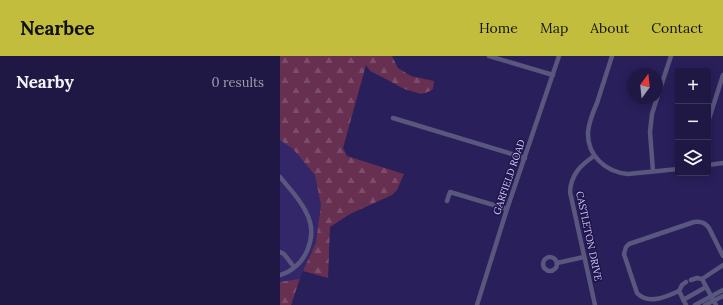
<!DOCTYPE html>
<meta charset="utf-8">
<style>
:root{--surface:#1f1744;--page:#2c244f;--text:#f1f3f6;--muted:#a19fb2;--line:#3c365d;--accent:#c3bd3e}
body{margin:0;font-family:Lora,serif;background:var(--page);color:var(--text)}
.controls{position:absolute;right:12px;top:12px;display:grid;overflow:hidden;border-radius:4px;box-shadow:0 2px 10px #0003}
.controls button{width:36px;height:36px;display:grid;place-items:center;padding:0;border:0;border-bottom:1px solid var(--line);background:var(--surface);color:var(--text);font:20px sans-serif}
.compass{position:absolute;left:347px;top:12px;width:36px;height:36px;border-radius:50%;background:var(--surface);box-shadow:0 2px 10px #0003;rotate:15deg}
.list{margin:0;padding:0;list-style:none}
h2{display:flex;justify-content:space-between;align-items:center;height:52px;margin:0;padding:0 16px;font-size:17px}
h2 small{font-size:13px;font-weight:400;color:var(--muted)}
.icon{flex:none;width:22px;height:22px;fill:none;stroke:currentColor;stroke-width:2;stroke-linecap:round;stroke-linejoin:round}
.map{position:relative;flex:none;width:443px;height:249px;overflow:hidden}
header{display:flex;align-items:center;gap:24px;box-sizing:border-box;height:56px;padding:0 20px;background:var(--accent);color:#111}
header strong{font-size:19px}
nav{display:flex;gap:22px;margin-inline-start:auto;font-size:14px}
main{display:flex}
aside{flex:1;background:var(--surface)}
.map>svg:first-child{display:block}
</style>
<header>
<strong>Nearbee</strong>
<nav><a>Home</a><a>Map</a><a>About</a><a>Contact</a></nav>
</header>
<main>
<aside>
<h2>Nearby<small>0 results</small></h2>
<ul class="list">
</ul>
</aside>
<div class="map">
<svg width="443" height="249" viewBox="0 0 443 249">
<defs>
<pattern id="forest-firs" width="22" height="20" patternUnits="userSpaceOnUse"><rect width="22" height="20" fill="#673050"/><path d="M5 1l3.5 6h-7zM16 11l3.5 6h-7z" fill="#7c4d6a"/></pattern>
</defs>
<rect width="100%" height="100%" fill="#291f5a"/>
<!-- built -->
<path fill="#332769" d="M0,73L63,92L36,218L23,215L11,249H0Z"/>
<!-- forest -->
<g fill="url(#forest-firs)">
<path d="M0,0H112L118,12L131,20L154,25L153,33L148,36L141,38L124,33L106,23L90,15L86,9L63,92L67,100L124,118L117,134L112,139L70,158L50,171L48,222L23,215L36,187L41,149L35,119L13,93L0,84Z"/>
<path d="M20,222L11,249H0V226L19,223Z"/>
</g>
<g fill="none" stroke-linecap="round" stroke-linejoin="round">
<!-- minor -->
<g stroke="#59577e" stroke-width="4.5">
<path d="M209,0L273,19"/>
<path d="M332,0C327,16 322,31 317,47C313,56 309,66 308,76C307,100 326,116 348,118L398,113"/>
<path d="M377,42L391,0"/>
<path d="M113,62L245,102"/>
<path d="M428,66L443,19"/>
<path d="M314,100C301,109 291,118 290,136L315,249"/>
<path d="M428,101L429,109"/>
<path d="M428,109L443,107"/>
<path d="M373,115L370,76L372,58L377,42"/>
<path d="M0,121C9,132 20,143 26,156C39,180 26,211 0,219"/>
<path d="M167,145L170,136L227,153"/>
<path d="M0,196L4,198L14,211"/>
<circle cx="270" cy="208" r="7"/>
<path d="M277,207L304,201"/>
<path d="M422,223L443,209"/>
<path d="M411,224L417,222L422,223L436,249"/>
<path d="M399,235C386,241 368,249 357,237L344,198L346,191L349,188L414,166C420,165 425,166 429,172L443,200"/>
<path d="M403,244L426,231"/>
<path d="M197,249L227,153L279,0"/>
<path d="M406,249L399,235L402,229L406,226"/>
<path d="M415,249L443,234"/>
<path d="M425,249L443,240"/>
</g>
</g>
<g text-anchor="middle" dominant-baseline="central" stroke-width="3" stroke-linejoin="round" paint-order="stroke">
<!-- street labels -->
<g font-size="10" fill="#d0cff4" stroke="#20144e">
<text transform="translate(229 121) rotate(-71)">GARFIELD ROAD</text>
<text transform="translate(309 180) rotate(78)">CASTLETON DRIVE</text>
</g>
</g>
</svg>
<div class="controls">
<button>+</button>
<button>−</button>
<button><svg class="icon" aria-label="layers" viewBox="0 0 24 24"><path d="M12 4l9 5-9 5-9-5zM3 14l9 5 9-5"/></svg></button>
</div>
<svg class="compass" viewBox="-18 -18 36 36"><path d="M0-13l5 13h-10z" fill="#e53935"/><path d="M0 13l5-13h-10z" fill="#a19fb2"/></svg>
</div>
</main>
